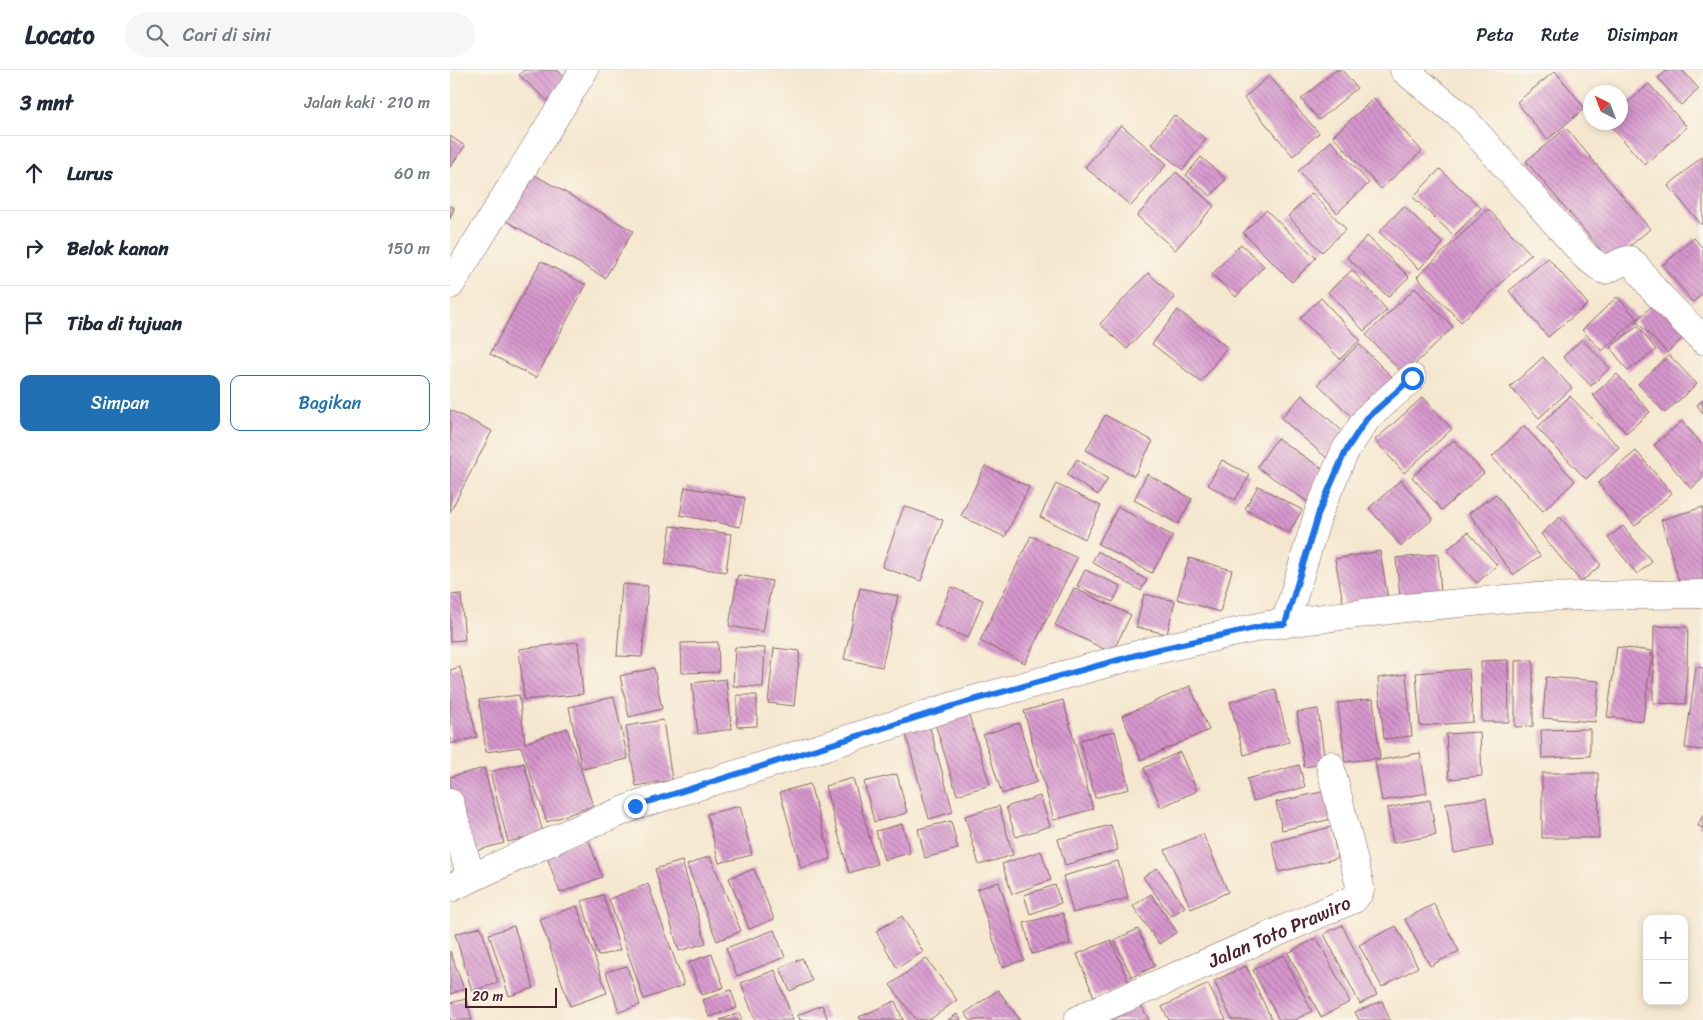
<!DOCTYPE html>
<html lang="id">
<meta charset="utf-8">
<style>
:root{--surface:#fff;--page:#f6f6f7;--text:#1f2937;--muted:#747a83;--line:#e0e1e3;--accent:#1f6fb2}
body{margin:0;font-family:Sriracha,sans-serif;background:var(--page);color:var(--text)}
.controls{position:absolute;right:15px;bottom:15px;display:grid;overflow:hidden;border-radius:10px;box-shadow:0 2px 8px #0003}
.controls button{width:45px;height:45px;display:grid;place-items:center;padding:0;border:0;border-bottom:1px solid var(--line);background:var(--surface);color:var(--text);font:25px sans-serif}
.compass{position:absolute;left:1133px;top:15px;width:45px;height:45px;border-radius:50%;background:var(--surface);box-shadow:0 2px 8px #0003;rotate:318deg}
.scale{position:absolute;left:15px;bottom:12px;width:92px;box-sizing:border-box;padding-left:5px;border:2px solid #4a1f2b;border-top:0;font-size:14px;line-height:18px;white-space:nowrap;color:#4a1f2b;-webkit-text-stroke:4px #fbf7ec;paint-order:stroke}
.stop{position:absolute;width:15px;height:15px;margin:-11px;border:4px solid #1a73e8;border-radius:50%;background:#fff}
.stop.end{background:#1a73e8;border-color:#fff;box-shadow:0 1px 5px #0008}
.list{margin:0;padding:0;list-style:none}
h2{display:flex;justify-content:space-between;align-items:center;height:65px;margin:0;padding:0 20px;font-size:21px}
h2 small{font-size:16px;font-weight:400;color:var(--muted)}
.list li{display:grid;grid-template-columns:32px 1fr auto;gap:15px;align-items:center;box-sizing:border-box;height:75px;padding:0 20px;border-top:1px solid var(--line)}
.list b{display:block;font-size:19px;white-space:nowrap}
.list em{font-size:16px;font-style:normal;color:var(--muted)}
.actions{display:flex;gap:10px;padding:15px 20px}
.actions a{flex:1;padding:11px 0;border:1px solid var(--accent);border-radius:10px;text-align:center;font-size:18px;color:var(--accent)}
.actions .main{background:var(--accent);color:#fff}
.icon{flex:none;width:28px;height:28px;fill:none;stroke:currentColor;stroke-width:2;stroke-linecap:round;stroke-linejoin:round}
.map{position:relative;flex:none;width:1253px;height:950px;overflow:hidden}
header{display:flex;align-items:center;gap:30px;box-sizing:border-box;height:70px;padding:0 25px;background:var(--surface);border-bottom:1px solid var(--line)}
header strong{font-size:24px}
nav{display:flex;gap:28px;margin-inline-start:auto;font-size:18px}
.search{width:350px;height:45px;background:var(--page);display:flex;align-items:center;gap:12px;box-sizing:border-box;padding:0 18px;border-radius:28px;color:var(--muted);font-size:19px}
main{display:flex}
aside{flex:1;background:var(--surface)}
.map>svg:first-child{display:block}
</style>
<header>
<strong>Locato</strong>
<div class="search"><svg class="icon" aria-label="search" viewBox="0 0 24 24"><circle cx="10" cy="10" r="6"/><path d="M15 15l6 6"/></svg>Cari di sini</div>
<nav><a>Peta</a><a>Rute</a><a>Disimpan</a></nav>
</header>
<main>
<aside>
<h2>3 mnt<small>Jalan kaki · 210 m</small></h2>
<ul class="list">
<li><svg class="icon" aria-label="ahead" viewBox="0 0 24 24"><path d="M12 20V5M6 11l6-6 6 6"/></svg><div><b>Lurus</b></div><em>60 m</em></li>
<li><svg class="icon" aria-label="right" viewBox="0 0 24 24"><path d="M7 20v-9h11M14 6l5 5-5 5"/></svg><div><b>Belok kanan</b></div><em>150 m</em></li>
<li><svg class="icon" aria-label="arrive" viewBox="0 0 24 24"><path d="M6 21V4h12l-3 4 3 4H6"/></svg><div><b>Tiba di tujuan</b></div></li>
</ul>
<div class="actions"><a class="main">Simpan</a><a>Bagikan</a></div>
</aside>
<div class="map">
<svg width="1253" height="950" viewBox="0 0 1253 950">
<defs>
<pattern id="building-back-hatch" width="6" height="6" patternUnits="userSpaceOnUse" patternTransform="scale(1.25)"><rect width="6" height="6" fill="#d696cd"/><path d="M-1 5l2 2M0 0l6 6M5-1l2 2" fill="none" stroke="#b07aa7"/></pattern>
</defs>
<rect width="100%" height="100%" fill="#fbf7ec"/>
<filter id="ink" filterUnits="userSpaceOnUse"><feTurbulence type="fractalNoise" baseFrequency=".02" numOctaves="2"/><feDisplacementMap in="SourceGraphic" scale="10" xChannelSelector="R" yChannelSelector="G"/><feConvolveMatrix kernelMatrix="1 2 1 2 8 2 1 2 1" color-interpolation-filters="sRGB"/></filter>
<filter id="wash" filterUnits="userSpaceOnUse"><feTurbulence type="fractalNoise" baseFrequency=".0096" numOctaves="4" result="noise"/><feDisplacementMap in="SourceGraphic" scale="20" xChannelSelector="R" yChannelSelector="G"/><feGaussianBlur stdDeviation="1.12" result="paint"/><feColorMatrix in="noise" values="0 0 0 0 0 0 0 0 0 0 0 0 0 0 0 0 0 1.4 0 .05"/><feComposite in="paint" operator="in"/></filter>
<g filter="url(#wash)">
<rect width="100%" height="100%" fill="#f5e7cf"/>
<g id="blocks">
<!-- building -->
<g fill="url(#building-back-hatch)">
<path d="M74,0H107L118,10L99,32L69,5Z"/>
<path d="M886,0H892L907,18L869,50L851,29Z"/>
<path d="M1218,0H1232L1249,19L1231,35L1208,8Z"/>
<path d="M1105,1L1135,38L1097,70L1067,32Z"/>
<path d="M819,6L869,63L843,86L794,28Z"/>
<path d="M1199,14L1237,57L1195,95L1157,52H1170V39Z"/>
<path d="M924,28L972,81L931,119L883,66Z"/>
<path d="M724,45L756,69L733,100L701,74Z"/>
<path d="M671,55L717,94L681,136L635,97Z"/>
<path d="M1116,58L1200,159L1161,192L1076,91Z"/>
<path d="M0,66L15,76L0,97Z"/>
<path d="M881,71L919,113L887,143L848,101Z"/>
<path d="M1253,86V154L1252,155L1218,116Z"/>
<path d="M751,87L776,109L761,126L736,105Z"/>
<path d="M990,99L1031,138L1004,166L963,127Z"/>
<path d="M76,100L183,161L155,208L49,147Z"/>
<path d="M726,102L764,136L725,180L687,146Z"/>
<path d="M862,123L896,159L872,182L838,146Z"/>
<path d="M0,136L4,138L0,149Z"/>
<path d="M954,136L993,174L969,199L929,162Z"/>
<path d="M1038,139L1081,184L1011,252L967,207Z"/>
<path d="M816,140L866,188L842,212L793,163Z"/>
<path d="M917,166L959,207L938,227L897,187Z"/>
<path d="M1244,168L1253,178V223L1243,232L1212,196Z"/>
<path d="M791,174L814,196L786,227L762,204Z"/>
<path d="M1098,188L1138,234L1098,267L1059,221Z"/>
<path d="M91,191L136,215L86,308L40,284Z"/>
<path d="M902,200L937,240L914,261L878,222Z"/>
<path d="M698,203L725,228L677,279L650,254Z"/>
<path d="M965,218L1003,257L954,305L916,265Z"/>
<path d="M1167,227L1187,248L1152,281L1132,260Z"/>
<path d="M871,228L910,270L890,289L850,248Z"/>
<path d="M1209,229L1240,261L1217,283L1186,251Z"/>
<path d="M728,240L777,277L751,312L702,274Z"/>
<path d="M1188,256L1206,280L1178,301L1160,277Z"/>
<path d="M1132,269L1160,298L1141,316L1113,287Z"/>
<path d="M909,274L949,314L909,354L868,314Z"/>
<path d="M1219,285L1247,314L1215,343L1188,314Z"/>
<path d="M1093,287L1122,318L1089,348L1060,317Z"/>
<path d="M1167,304L1200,342L1176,363L1143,325Z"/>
<path d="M852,325L900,368L880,391L831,348Z"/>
<path d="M1120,326L1169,377L1136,409L1087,358Z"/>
<path d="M973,327L1002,359L954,403L925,370Z"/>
<path d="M1253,330V343L1247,335Z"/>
<path d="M0,340L42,361L0,442Z"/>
<path d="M655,345L703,371L684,406L636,380Z"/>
<path d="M1232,351L1253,376V408L1241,419L1204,375Z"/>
<path d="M1074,356L1125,411L1093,441L1042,387Z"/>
<path d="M827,368L880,404L859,433L807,397Z"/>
<path d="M1004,370L1034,403L992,440L962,407Z"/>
<path d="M1186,381L1222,423L1185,456L1148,413Z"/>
<path d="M627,389L658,409L648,425L617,405Z"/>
<path d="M772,390L800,405L785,430L758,415Z"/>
<path d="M535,396L579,417L555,467L511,446Z"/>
<path d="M697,404L742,429L728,454L684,430Z"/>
<path d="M951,410L983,449L951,476L919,438Z"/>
<path d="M606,414L651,436L635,469L590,447Z"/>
<path d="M808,416L852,440L839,463L795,439Z"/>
<path d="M235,417L295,428L290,457L230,445Z"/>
<path d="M1046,424L1090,486L1063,505L1019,443Z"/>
<path d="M454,436L493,450L471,511L432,497Z"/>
<path d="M668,437L723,466L702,503L648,474Z"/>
<path d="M1253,437V511L1231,518L1211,450Z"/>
<path d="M1110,447L1151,495L1131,512L1091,464Z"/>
<path d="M221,456L281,464L276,502L215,494Z"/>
<path d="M1173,456L1202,492L1187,504L1158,468Z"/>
<path d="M1018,462L1047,495L1027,513L997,480Z"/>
<path d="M581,466L627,488L575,593L530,571Z"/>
<path d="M648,481L697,510L691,521L642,492Z"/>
<path d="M930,481L938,529L894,537L885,489Z"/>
<path d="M988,484L991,523L950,527L946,488Z"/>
<path d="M739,488L782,500L770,542L727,529Z"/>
<path d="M635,500L671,516L663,532L627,516Z"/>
<path d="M288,505L322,511L313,562L279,556Z"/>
<path d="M172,514L198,516L192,587L167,586Z"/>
<path d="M501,517L533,530L518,568L485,555Z"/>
<path d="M410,518L448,526L432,597L394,589Z"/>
<path d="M624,518L681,545L662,583L605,555Z"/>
<path d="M11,524L15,570L0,571V525Z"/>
<path d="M694,524L725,531L717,564L686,557Z"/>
<path d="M1204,556L1238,557L1236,634L1203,633Z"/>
<path d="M128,572L133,624L74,630L69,579Z"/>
<path d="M268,572L269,602L232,603L231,573Z"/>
<path d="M285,577L315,578L313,617L283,616Z"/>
<path d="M1167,577L1202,581L1193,651L1157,647Z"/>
<path d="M324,578L350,581L344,636L318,633Z"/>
<path d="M1058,590L1059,652H1032L1031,591Z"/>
<path d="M1083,590V656L1065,657V591Z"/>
<path d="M10,597L27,667L0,674V600Z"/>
<path d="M1246,597L1253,598V680L1235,678Z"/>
<path d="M204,598L212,639L179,647L170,606Z"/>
<path d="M1019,599L1023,652L970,656L966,603Z"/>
<path d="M956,604L962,666L934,669L928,608Z"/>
<path d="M1096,607L1149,611L1145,652L1093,648Z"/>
<path d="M276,609L282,659L248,664L242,613Z"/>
<path d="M740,616L759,660L691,690L672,646Z"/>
<path d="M825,619L839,672L794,685L780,632Z"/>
<path d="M69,625L75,673L117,658L143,736L97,752L71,677L36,682L29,630Z"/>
<path d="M287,625H307V656L287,657Z"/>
<path d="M164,627L178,689L132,699L119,637Z"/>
<path d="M923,629L930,688L895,692L888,633Z"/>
<path d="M613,630L643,739L604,750L574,641Z"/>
<path d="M868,639L875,694L854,697L847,642Z"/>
<path d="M518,642L540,715L507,725L485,653Z"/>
<path d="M213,650L222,710L186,716L176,656Z"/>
<path d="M569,653L587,712L552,724L533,665Z"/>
<path d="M479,654L503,742L479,749L455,661Z"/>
<path d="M1140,659V686L1092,688L1091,660Z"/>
<path d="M665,661L679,719L645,728L630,670Z"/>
<path d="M1030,662L1032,706L999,709L996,664Z"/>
<path d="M730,682L747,721L711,737L694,698Z"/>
<path d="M970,683L977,723L932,731L925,691Z"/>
<path d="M74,693L93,763L58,772L40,702Z"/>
<path d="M849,695L855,717L803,731L797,709Z"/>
<path d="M34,698L54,773L18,783L0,713V707Z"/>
<path d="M1092,703H1148L1149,768H1092Z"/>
<path d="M447,704L457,743L424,752L414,712Z"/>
<path d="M403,708L427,794L399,803L375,716Z"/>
<path d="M360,714L381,789L351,798L330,722Z"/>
<path d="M876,721L882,749L832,760L826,732Z"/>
<path d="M590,726L600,756L566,767L556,737Z"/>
<path d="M1036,728L1043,776L1004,783L996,733Z"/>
<path d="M980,730L986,765L943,773L937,738Z"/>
<path d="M290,736L302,785L269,793L257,744Z"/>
<path d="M549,736L563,785L529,795L515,746Z"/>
<path d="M1253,744V758L1248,756Z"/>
<path d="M501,751L508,779L475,788L468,759Z"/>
<path d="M452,754L460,783L434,790L426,761Z"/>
<path d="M661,755L668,780L615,795L608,769Z"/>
<path d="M881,757L888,788L829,802L822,772Z"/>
<path d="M753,764L778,822L741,839L715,780Z"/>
<path d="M138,768L152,807L110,823L96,784Z"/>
<path d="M591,781L601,810L562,824L552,794Z"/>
<path d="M260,786L291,861L267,871L237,795Z"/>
<path d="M232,791L256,873L229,881L205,799Z"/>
<path d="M668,791L678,828L623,843L613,806Z"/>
<path d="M707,798L735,837L721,846L693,807Z"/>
<path d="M304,799L324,849L299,859L279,808Z"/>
<path d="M549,812L574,890L552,897L527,819Z"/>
<path d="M198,814L234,915L194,929L159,829Z"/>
<path d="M605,815L611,833L580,844L574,825Z"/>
<path d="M701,824L727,862L709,874L683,836Z"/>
<path d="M153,825L170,880L148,886L132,831Z"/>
<path d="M984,834L1009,881L980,896L955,849Z"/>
<path d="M127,836L157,923L120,936L90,849Z"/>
<path d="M613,843L620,874L582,884L574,853Z"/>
<path d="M452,846L473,882L447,898L426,861Z"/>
<path d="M892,855L927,925L910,934L874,864Z"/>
<path d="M64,856L84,918L59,926L39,864Z"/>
<path d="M946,856L968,897L932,917L909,875Z"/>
<path d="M31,857L48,913L22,921L5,864Z"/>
<path d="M688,859L705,896L682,907L664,870Z"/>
<path d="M324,860L335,887L287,906L276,878Z"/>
<path d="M867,868L900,932L871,947L838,883Z"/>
<path d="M661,870L679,913L644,927L627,884Z"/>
<path d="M0,881L14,919L0,924Z"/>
<path d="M262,884L274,917L252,925L239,892Z"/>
<path d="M833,885L862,941L845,950H829L803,900Z"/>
<path d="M352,888L362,911L340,921L330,898Z"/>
<path d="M476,888L507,930L479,950H466L440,915Z"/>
<path d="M177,896L190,935L169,942L156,902Z"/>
<path d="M796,896L822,950H782L764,911Z"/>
<path d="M325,900L343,950H305L291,913Z"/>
<path d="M758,914L776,950H719L712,937Z"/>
<path d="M281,920L287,938L259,947L253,930Z"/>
<path d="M548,920L570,950H520L515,943Z"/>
<path d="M687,928L699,950H649Z"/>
<path d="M16,929L22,950H0V933Z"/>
<path d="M445,931L453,950H411L409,947Z"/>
<path d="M932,931L940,950H909L905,942Z"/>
<path d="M372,935L378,950H350L348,945Z"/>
<path d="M289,943L292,950H270Z"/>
<path d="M507,944L511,950H498Z"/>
</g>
</g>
</g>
<g filter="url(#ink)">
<use href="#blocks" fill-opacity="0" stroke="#866564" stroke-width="1"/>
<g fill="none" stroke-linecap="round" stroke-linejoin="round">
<!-- street casing -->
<g stroke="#866564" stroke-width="29">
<g id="street">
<path d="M954,0L1013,48L1136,187L1154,200C1163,198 1170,191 1179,190L1185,195L1204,220L1253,270"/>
<path d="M0,215L134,0"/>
<path d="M835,554L869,441L895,381L917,348L962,308"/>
<path d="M0,733L21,808"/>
<path d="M0,818L123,761L185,736L516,632L701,581L818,555L955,538L1079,527L1253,524"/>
<path id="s1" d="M628,950L650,939L904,829L910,821V816L880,695"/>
</g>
</g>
<!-- street -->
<use href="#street" stroke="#fff" stroke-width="28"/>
</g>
</g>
<g fill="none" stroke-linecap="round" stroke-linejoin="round" filter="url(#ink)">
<!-- route -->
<path stroke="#1a73e8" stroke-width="6" d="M185,736L516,632L701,581L818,555L835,554L869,442L895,382L917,348L962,308"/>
</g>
<g text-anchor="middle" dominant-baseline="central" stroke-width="4" stroke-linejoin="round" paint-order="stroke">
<!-- street labels -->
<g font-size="19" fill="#4a1f2b" stroke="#fbf7ec">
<text stroke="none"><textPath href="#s1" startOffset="220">Jalan Toto Prawiro</textPath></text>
</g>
</g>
</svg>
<div class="controls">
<button>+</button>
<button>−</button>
</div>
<svg class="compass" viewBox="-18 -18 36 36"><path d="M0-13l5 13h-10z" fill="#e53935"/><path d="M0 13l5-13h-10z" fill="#747a83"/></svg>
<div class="scale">20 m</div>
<div class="stop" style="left:962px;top:308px"></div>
<div class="stop end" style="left:185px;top:736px"></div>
</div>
</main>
